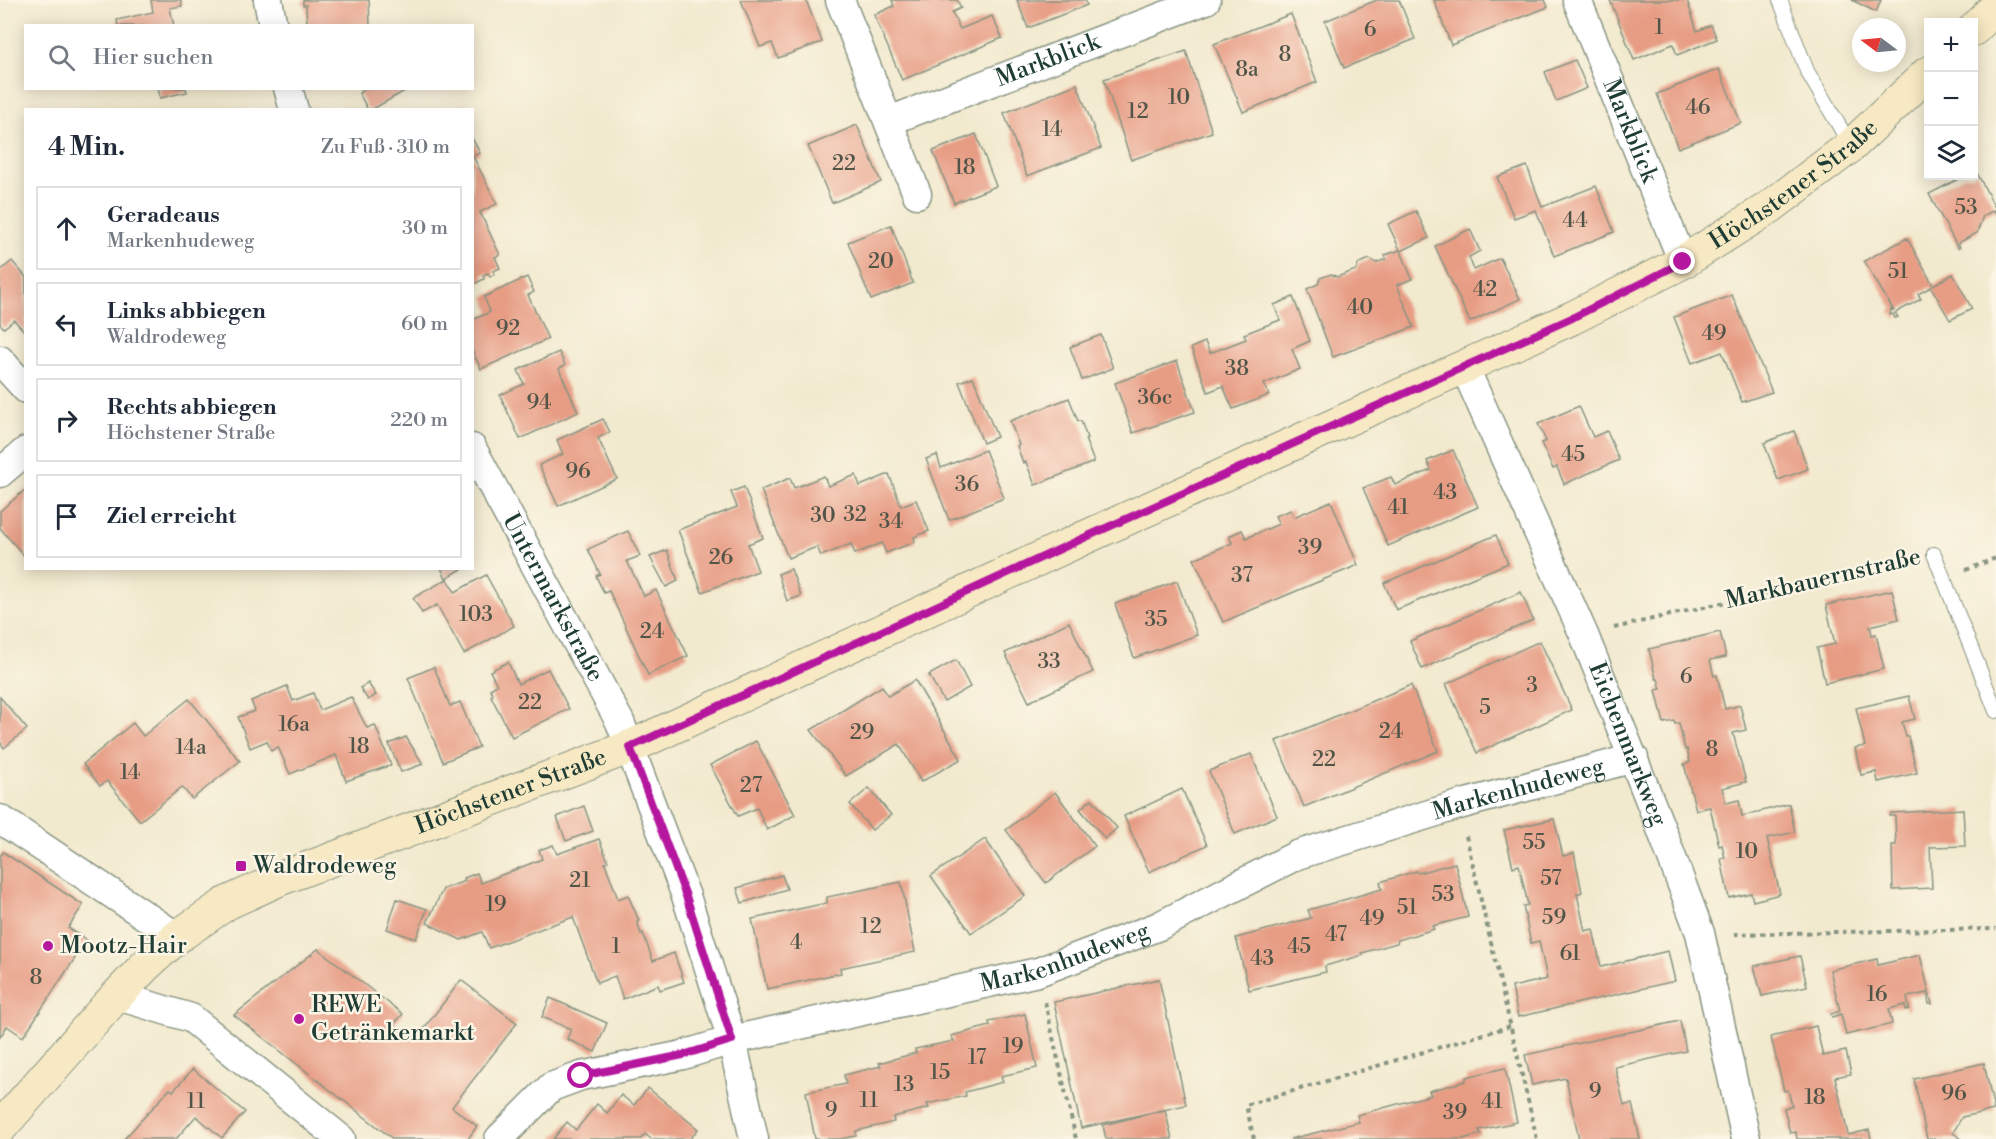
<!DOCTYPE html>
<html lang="de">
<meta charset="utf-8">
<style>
:root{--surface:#fff;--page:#f2f2f3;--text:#1f2937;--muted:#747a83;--line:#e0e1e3}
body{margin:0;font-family:"Libre Bodoni",serif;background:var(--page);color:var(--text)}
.controls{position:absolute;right:18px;top:18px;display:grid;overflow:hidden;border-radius:0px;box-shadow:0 3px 15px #0003}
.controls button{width:54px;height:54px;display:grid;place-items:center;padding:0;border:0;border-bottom:2px solid var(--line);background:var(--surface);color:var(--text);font:30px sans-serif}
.compass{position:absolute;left:1852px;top:18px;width:54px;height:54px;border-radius:50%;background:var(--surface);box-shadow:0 3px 15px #0003;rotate:286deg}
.stop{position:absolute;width:18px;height:18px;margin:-14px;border:4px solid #b5179e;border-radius:50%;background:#fff}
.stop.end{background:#b5179e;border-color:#fff;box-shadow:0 2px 6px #0008}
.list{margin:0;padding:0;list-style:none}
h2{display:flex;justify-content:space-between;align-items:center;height:78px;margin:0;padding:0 24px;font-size:26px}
h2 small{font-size:20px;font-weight:400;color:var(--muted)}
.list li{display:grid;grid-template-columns:39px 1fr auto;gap:18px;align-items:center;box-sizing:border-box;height:84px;margin:0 12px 12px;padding:0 12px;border:2px solid var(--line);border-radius:0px}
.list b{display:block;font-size:22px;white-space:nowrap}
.list p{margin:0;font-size:20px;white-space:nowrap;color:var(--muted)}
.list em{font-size:20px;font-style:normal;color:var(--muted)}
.icon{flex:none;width:33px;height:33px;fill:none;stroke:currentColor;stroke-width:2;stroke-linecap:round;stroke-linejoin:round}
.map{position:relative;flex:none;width:1996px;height:1139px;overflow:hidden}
.search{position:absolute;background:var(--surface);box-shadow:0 3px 15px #0003;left:24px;top:24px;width:450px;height:66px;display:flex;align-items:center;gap:15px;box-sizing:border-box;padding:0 21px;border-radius:0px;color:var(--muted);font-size:22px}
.panel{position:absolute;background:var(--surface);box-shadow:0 3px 15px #0003;left:24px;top:108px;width:450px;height:462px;border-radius:0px}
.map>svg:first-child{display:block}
</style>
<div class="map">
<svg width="1996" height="1139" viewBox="0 0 1996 1139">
<rect width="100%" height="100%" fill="#fcf5e5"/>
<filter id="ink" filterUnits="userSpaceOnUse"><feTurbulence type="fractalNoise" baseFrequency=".0167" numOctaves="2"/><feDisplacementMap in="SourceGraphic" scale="12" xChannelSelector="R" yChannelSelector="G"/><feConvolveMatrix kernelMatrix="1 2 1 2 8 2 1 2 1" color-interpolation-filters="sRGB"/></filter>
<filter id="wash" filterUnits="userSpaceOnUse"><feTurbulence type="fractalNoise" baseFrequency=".008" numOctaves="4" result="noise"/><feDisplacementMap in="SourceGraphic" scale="24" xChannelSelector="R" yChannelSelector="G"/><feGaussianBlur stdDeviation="1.35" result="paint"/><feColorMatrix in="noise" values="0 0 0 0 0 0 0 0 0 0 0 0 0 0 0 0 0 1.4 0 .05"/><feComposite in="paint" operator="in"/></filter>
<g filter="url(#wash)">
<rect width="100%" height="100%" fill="#f2eacf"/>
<g id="blocks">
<!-- building -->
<g fill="#e79c84">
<path d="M151,0H181L182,6L170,8L174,26H118L117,20L153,12Z"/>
<path d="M303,0H369L370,26H307L306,5H303Z"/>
<path d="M741,0H806L822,42L778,58L772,43L760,47Z"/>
<path d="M892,0H957L961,8L952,12L960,29L992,16L1002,38L902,80L874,15L894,6Z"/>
<path d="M1017,0H1085L1087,5L1028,28Z"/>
<path d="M1377,0H1399L1415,39L1344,68L1325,21Z"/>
<path d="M1434,0H1545L1548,7L1451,45Z"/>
<path d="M1610,0H1687L1697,31L1711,25L1717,39L1677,55L1673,44L1634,60Z"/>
<path d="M1852,0H1881L1876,12Z"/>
<path d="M1291,14L1317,82L1243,112L1214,44Z"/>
<path d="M1186,51L1212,132L1131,160L1104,79Z"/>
<path d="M1575,60L1587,88L1556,101L1545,72Z"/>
<path d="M1719,69L1741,123L1678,148L1657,94Z"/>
<path d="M1077,84L1101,148L1027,176L1004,113Z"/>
<path d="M158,88H186L187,92L160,98Z"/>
<path d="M367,88H410L371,110H368L359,93Z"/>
<path d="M857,125L881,182L832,203L808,146Z"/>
<path d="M976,134L996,186L954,203L933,151Z"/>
<path d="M472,138L480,153L473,156L497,204L480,212L500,255L495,257L500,268L493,271L495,274L490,277L488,273L483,275L484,279L472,285Z"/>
<path d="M1527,166L1542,207L1596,186L1614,232L1554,256L1536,210L1514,218L1497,177Z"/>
<path d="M1974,167L1994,206L1996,205V214L1994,210L1983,216L1977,233L1958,243L1960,247L1958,248L1929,194L1964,176H1974Z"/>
<path d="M1416,211L1429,238L1401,251L1412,279L1397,285L1414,327L1333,357L1307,289L1318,284L1320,278L1331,274L1337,277L1356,270L1359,263L1370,259L1376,263L1386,259L1385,255L1400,250L1388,224Z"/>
<path d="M891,225L913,283L871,300L848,242Z"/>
<path d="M1470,229L1480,251L1469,257L1474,270L1500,258L1520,299L1470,322L1435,246Z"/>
<path d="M1907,238L1933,285L1953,274L1972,309L1950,320L1931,287L1918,294L1921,299L1895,313L1898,317L1895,318L1893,314L1890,315L1891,309L1894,311L1864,261Z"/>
<path d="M12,261L26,277V333L14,320L4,328L0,324V271Z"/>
<path d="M527,277L534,292L528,295L548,339L481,369L472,350V320L490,312L484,297Z"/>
<path d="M1732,295L1772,392L1742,402L1722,352L1692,363L1674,317Z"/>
<path d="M1293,297L1310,341L1292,349L1300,369L1264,384L1269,395L1233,409L1223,386L1208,392L1191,348L1205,342L1210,353L1246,339L1244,334L1280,320L1274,305Z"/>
<path d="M1101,335L1113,368L1082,380L1070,347Z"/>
<path d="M559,352L565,365L559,369L578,412L520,439L500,395L524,384L518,370Z"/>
<path d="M1177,361L1195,412L1133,433L1115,383Z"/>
<path d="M973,377L997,437L983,443L959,382Z"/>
<path d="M1069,398L1078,421H1081L1087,438L1085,439L1094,462L1035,485L1026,462L1023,463L1017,446L1019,445L1010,421Z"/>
<path d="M1579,406L1593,437L1607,431L1619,460L1564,484L1557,467L1553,469L1541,443L1546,441L1538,424Z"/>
<path d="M603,419L610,432L598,438L617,479L558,506L539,465L563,454L557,440Z"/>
<path d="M1794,431L1808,469L1778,480L1764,443Z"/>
<path d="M985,450L1004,498L949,520L926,459L937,455L941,468Z"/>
<path d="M1453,450L1478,507L1388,546L1363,488L1391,477L1395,485L1431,470L1427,461Z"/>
<path d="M889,474L901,506L916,500L929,531L914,537L915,542L886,553L882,543L855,554L851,544L821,556L817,547L788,558L761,490L790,478L794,488L824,476L828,486L856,475L860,486Z"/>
<path d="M744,487L763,538L748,544L758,571L702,592L678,530L737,507L731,492Z"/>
<path d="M26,489V558L0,528V511Z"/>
<path d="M1331,501L1358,565L1223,622L1194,559L1232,543L1229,536L1242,530L1246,538L1279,524L1275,516L1291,510L1294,517Z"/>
<path d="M628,531L640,556L627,561L644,596L656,590L688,656L648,675L609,591L604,593L596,576L600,574L588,549Z"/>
<path d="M1496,535L1508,563L1396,610L1384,583Z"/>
<path d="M667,550L678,581L666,587L650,557Z"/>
<path d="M441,568H464L446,578Z"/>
<path d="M791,569L801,596L787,601L778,574Z"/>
<path d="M486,575L514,626L464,654L437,605L422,613L413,598L447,579L455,592Z"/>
<path d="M1177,581L1197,635L1134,658L1115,604Z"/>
<path d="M1892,590L1899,619L1870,626L1872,635L1876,634L1884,669L1825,683L1817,648L1835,644L1826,605Z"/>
<path d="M1521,592L1533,620L1422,669L1410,641Z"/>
<path d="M1069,622L1093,672L1029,702L1005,653Z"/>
<path d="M1720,632L1726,657L1710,660L1714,676L1717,675L1725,709L1740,705L1746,730L1733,733L1746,782L1722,788L1726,803L1739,800L1742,816L1789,804L1795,832L1767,838L1780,894L1753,901L1751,893L1729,898L1721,859L1725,858L1722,845L1719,846L1710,807L1696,810L1684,764L1690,762L1687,749L1685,750L1679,723L1675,724L1674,721L1664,723L1656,690L1661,689L1658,679H1656L1649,649Z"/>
<path d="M1540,641L1572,710L1477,753L1446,684Z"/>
<path d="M956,660L970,687L944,702L929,675Z"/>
<path d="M508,662L518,684L548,669L569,709L512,737L491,696L493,695L490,689L497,685L490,671Z"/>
<path d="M434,667L450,706L460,702L479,747L443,762L408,678Z"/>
<path d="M915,680L961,759L921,782L899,744L846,776L811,730L882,686L888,696Z"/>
<path d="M368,683L376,695L368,700L360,688Z"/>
<path d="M1411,685L1438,751L1304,807L1276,741Z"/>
<path d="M287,686L293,701L313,693L320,710L351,697L367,728L375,725L391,765L346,781L336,755L290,774L278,747L271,751L267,741L250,748L238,717L255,711L251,701Z"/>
<path d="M1909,696L1915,719L1902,722L1906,737L1908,736L1917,773L1878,782L1876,772L1861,775L1855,748L1865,746L1856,708Z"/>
<path d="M0,697L27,729L4,748L0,742Z"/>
<path d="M189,699L240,761L192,799L182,787L140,821L107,781L100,786L83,764L133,723L143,736Z"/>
<path d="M406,737L423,764L401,772L389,744Z"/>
<path d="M756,741L795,815L767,830L757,808L738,816L710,765Z"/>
<path d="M1251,754L1277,816L1235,834L1209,771Z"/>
<path d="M869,788L891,815L872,830L850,804Z"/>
<path d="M1182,789L1207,845L1149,872L1124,816Z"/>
<path d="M1055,792L1095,846L1046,883L1006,830Z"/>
<path d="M1092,799L1117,828L1105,839L1080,809Z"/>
<path d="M584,806L593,831L566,841L557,817Z"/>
<path d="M1963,809L1965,846L1930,847L1932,888L1893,890L1892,845H1896L1895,816H1890L1891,813Z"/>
<path d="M1554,819L1563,856L1574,853L1582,892L1577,894L1585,931L1593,929L1601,967L1668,951L1675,981L1518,1017L1512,987L1547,979L1539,941L1531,943L1523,906L1528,905L1519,865L1513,867L1504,830Z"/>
<path d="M599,839L608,861L605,863L618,899L628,895L639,921L637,922L641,934L643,933L653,961L674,953L684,982L660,990L658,985L623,999L615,976L597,983L573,917L489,948L482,932L461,940L427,923L443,889L465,881L464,878L477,873L481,883L542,859L539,850L553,845L557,854Z"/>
<path d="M985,839L1025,896L971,933L931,876Z"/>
<path d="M3,852L83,905L68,928L87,940L23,1037L7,1026L0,1037V856Z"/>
<path d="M1455,863L1468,917L1432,926L1434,929L1398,940L1397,943L1362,953L1363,955L1325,966L1326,972L1249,990L1236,938L1311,918L1308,910L1382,889L1380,882L1416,871L1418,873Z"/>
<path d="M782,875L787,889L742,903L737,888Z"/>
<path d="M901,882L915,952L840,968L841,973L767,989L752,919L827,903V897Z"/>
<path d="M397,899L427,909L416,939L387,929Z"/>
<path d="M318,949L403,1014L394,1024L415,1040L461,980L517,1023L452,1107L477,1126L468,1139H393L234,1015Z"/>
<path d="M1920,955L1932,1004H1929L1927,993L1907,997L1909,1009L1906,1010L1905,1005L1889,1009L1892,1024L1846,1035L1841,1014L1832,1017L1831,1014L1840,1011L1830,970L1877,959L1878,965Z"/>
<path d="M1800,956L1807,986L1762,996L1754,966Z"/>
<path d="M1159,979L1186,1105L1081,1128L1054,1002Z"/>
<path d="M550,998L607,1023L595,1052L567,1039L571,1029L542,1017Z"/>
<path d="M1025,1014L1037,1068L1001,1076L1003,1082L965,1092L966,1096L927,1104L929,1108L893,1117L894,1122L856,1131V1136L840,1139H815L806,1092L846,1084L844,1075L881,1066L879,1063L916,1053L915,1049L954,1041L951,1036L990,1026L989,1022Z"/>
<path d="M1680,1021L1686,1051L1615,1067L1624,1105L1632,1104L1640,1139H1579L1566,1078L1532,1085L1525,1055Z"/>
<path d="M1816,1026L1823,1056L1846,1051L1851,1074L1835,1077L1848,1135L1869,1130L1871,1139H1797L1796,1132L1790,1133L1784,1108L1792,1106L1788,1090L1784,1091L1771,1037Z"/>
<path d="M1984,1063L1994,1110L1962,1117L1953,1133L1962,1139H1927L1914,1079Z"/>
<path d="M1505,1068L1517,1122L1479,1130L1481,1134L1463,1139H1290L1359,1122L1357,1115L1431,1095L1429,1091L1466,1081V1077Z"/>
<path d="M193,1069L245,1112L222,1138L196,1116L176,1139H124L170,1089L173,1091Z"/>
<path d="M648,1088L698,1129L690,1139H651L645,1134L641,1139H553L567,1122L576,1130L597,1104L607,1113L621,1095L634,1105Z"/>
<path d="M1165,1110L1172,1139H1106L1103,1125Z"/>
</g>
</g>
</g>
<g filter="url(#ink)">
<use href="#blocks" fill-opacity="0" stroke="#889482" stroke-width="1.5"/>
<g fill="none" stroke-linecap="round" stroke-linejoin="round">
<!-- service casing -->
<g stroke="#889482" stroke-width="16">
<g id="service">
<path d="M1780,0L1807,71L1851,146"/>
<path d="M1934,554L1996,711"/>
</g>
</g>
<!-- minor casing -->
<g stroke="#889482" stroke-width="31">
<g id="minor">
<path d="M268,0L273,26"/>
<path d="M840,0L917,194"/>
<path id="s1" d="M1577,0L1683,262"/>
<path d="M288,88L294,110"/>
<path id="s2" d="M889,121L1206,0"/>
<path d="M0,360L26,389"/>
<path id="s3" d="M1464,366L1584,635L1660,826L1700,933L1746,1139"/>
<path id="s4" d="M472,448L620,722L686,896L732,1040L754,1139"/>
<path d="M0,473L26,451"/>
<path d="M0,819L177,937"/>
<path d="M118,996L191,1018L341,1139"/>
<path id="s5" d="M499,1139L551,1087L581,1076L683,1055L732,1040L1038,972L1159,926L1297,855L1459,805L1634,758"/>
</g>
</g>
<!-- secondary casing -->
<g stroke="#889482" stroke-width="35">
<g id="secondary">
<path d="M1974,29L1996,7"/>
<path id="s6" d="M0,1128L108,1005L145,966L177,937L227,903L282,878L630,747L1086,537L1572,318L1683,262L1770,207L1851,146L1928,73"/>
</g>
</g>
<!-- path -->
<g stroke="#889482" stroke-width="4" stroke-dasharray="4.5 4.5" stroke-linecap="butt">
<path d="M1966,570L1996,558"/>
<path d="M1614,628L1910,559"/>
<path d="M1466,836L1537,1139"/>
<path d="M1734,934L1996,929"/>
<path d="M1045,1002L1076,1139"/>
<path d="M1254,1139L1246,1105L1511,1026"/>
</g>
<!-- service -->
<use href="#service" stroke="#fff" stroke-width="14"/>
<!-- minor -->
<use href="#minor" stroke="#fff" stroke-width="28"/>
<!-- secondary -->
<use href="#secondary" stroke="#f7e9c3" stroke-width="33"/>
</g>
</g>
<g fill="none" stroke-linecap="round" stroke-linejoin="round" filter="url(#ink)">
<!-- route -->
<path stroke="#b5179e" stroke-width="8" d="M581,1076L683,1055L732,1040L686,896L630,747L1086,537L1572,318L1683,262"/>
</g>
<!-- markers -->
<g fill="#b5179e" stroke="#fcf5e5" stroke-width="2">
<rect x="235" y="860" width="12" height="12" rx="3"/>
<circle cx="48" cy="946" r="6"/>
<circle cx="299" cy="1019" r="6"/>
</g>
<g text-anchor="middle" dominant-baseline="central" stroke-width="5" stroke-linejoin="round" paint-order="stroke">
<!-- number labels -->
<g font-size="21" fill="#515548">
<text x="1659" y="28">1</text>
<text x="1370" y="30">6</text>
<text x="1285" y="55">8</text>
<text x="1247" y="70">8a</text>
<text x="1179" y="98">10</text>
<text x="1698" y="108">46</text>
<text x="1138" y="112">12</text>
<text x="1052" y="130">14</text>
<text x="844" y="164">22</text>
<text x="965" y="168">18</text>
<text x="1966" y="208">53</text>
<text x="1575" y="221">44</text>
<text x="881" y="262">20</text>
<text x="1898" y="272">51</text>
<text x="1485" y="290">42</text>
<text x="1360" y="308">40</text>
<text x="508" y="329">92</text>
<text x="1714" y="334">49</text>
<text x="1237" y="369">38</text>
<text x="1155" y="398">36c</text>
<text x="539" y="403">94</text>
<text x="1573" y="455">45</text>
<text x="578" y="472">96</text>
<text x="967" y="485">36</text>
<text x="1445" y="493">43</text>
<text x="1398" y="508">41</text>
<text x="855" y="515">32</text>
<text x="823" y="516">30</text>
<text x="891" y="522">34</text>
<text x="1310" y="548">39</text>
<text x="721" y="558">26</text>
<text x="1242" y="576">37</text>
<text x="476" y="615">103</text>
<text x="1156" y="620">35</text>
<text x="652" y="632">24</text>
<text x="1049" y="662">33</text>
<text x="1686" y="677">6</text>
<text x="1532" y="686">3</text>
<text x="530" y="703">22</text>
<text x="1485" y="708">5</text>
<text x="294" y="725">16a</text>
<text x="1391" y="732">24</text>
<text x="862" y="733">29</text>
<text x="359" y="747">18</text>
<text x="191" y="748">14a</text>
<text x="1712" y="750">8</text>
<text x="1324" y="760">22</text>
<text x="130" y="773">14</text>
<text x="751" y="786">27</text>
<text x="1534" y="843">55</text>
<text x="1747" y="852">10</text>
<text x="1551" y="879">57</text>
<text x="580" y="881">21</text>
<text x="1443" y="895">53</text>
<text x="496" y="905">19</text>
<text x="1407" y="908">51</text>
<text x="1554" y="918">59</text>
<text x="1372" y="919">49</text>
<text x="871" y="927">12</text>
<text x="1336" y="935">47</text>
<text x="796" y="943">4</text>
<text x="616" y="947">1</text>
<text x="1299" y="947">45</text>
<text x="1570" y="954">61</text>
<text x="1262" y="959">43</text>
<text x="36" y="978">8</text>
<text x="1877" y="995">16</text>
<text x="1013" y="1047">19</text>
<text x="977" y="1058">17</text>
<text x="940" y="1073">15</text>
<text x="904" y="1085">13</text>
<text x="1595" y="1092">9</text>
<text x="1954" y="1094">96</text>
<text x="1815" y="1098">18</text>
<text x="869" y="1101">11</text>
<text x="196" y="1102">11</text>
<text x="1492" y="1102">41</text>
<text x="831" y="1111">9</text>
<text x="1455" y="1113">39</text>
</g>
<!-- street labels -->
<g font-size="24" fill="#1f3d34" stroke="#fcf5e5">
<text stroke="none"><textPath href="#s2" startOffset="170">Markblick</textPath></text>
<text stroke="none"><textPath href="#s1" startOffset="141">Markblick</textPath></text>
<text stroke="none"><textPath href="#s6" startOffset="2048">Höchstener Straße</textPath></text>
<text transform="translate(1823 579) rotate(-13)">Markbauernstraße</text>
<text stroke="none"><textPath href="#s4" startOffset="170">Untermarkstraße</textPath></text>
<text stroke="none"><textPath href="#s3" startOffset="412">Eichenmarkweg</textPath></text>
<text stroke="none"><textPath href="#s5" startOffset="1090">Markenhudeweg</textPath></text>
<text stroke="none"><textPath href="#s6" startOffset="626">Höchstener Straße</textPath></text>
<text stroke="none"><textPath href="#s5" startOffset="604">Markenhudeweg</textPath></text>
</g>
<!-- poi labels -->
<g font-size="24" fill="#1f3d34" stroke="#fcf5e5" text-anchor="start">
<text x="253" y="866">Waldrodeweg</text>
<text x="60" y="946">Mootz-Hair</text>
<text x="311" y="1005">REWE<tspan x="311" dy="28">Getränkemarkt</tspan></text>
</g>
</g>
</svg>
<div class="controls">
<button>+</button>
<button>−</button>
<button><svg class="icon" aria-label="layers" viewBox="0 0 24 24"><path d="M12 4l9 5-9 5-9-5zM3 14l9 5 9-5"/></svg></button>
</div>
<svg class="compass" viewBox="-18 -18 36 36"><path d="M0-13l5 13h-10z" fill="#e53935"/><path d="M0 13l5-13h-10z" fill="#747a83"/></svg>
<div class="stop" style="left:581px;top:1076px"></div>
<div class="stop end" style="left:1683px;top:262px"></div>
<div class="search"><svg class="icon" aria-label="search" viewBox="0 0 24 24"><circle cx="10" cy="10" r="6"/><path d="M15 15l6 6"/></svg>Hier suchen</div>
<section class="panel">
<h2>4 Min.<small>Zu Fuß · 310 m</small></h2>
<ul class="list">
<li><svg class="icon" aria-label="ahead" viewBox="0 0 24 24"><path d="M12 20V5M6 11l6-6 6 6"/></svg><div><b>Geradeaus</b><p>Markenhudeweg</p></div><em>30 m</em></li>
<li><svg class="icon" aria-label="left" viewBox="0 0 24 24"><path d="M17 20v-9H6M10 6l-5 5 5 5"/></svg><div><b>Links abbiegen</b><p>Waldrodeweg</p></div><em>60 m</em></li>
<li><svg class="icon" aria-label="right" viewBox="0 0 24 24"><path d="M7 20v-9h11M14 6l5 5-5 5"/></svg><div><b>Rechts abbiegen</b><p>Höchstener Straße</p></div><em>220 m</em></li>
<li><svg class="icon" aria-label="arrive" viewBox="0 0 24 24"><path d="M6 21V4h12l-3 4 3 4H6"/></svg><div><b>Ziel erreicht</b></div></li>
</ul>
</section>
</div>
